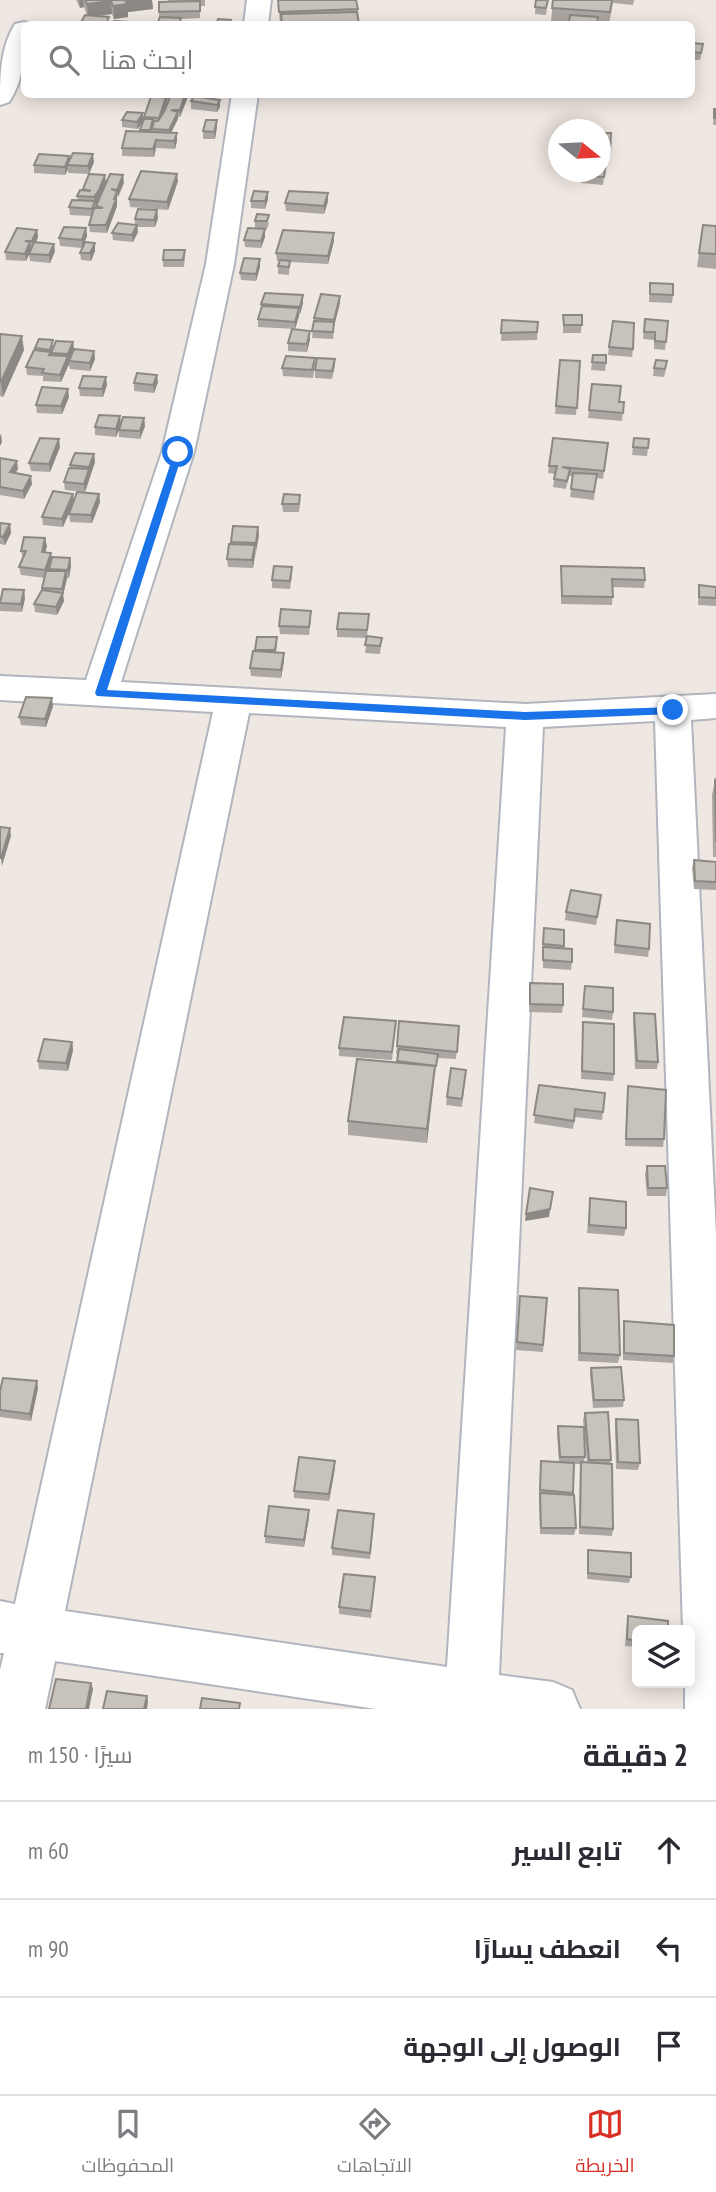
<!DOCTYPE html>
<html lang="ar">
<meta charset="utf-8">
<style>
:root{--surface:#fff;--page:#f7f7f7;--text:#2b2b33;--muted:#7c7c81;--line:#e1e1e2;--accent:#d93025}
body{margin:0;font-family:"PT Sans Narrow",Cairo,sans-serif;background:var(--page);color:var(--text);direction:rtl}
.controls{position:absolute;right:21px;bottom:21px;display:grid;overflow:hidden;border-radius:10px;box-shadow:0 4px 18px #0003}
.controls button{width:63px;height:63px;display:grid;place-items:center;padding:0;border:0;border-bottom:2px solid var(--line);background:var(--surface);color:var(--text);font:35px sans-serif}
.compass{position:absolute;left:548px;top:119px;width:63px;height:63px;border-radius:50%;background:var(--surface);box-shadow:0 4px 18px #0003;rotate:108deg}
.stop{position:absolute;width:21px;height:21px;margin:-16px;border:5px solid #1a73e8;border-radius:50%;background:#fff}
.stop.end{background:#1a73e8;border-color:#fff;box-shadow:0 2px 7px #0008}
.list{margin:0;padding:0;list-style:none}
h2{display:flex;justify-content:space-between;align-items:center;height:91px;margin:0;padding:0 28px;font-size:30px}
h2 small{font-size:23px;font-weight:400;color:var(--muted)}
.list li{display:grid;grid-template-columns:46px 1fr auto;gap:21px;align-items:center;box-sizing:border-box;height:98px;padding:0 28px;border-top:2px solid var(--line)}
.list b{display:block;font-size:26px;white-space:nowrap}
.list em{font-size:23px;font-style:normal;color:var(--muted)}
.icon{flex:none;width:38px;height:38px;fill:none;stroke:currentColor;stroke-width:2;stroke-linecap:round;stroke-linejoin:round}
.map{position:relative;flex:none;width:716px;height:1709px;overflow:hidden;direction:ltr}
.search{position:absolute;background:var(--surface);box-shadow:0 4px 18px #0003;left:21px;right:21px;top:21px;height:77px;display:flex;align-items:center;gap:18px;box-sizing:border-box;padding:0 24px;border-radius:10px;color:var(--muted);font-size:26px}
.sheet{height:385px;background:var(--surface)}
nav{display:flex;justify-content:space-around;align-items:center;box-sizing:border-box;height:98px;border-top:2px solid var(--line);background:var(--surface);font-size:19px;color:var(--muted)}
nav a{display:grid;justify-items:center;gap:4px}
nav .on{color:var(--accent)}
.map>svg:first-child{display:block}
</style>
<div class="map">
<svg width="716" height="1709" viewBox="0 0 716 1709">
<rect width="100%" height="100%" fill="#efe7e1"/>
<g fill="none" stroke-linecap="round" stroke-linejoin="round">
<!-- minor casing -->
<g stroke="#b1b5be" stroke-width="4">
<g id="minor">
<path d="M247,0H271L268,24H244Z"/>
<path d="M24,22L33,24H24C24,51 25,79 9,102L0,105C0,77 0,48 15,24Z"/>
<path d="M232,94H258L234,264L194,452L121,682L525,704L716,694V718L691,720L716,1234V1709H685V1683H690V1630H683L655,721L543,727L499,1675L553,1682L572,1690L580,1709H376L55,1661L45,1709H0V1670L4,1653H0V1601L15,1604L213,712L0,700V676L86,680L162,452L206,264ZM249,713L506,727L447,1667L65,1611Z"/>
</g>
</g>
<!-- minor -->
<use href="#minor" fill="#fff" fill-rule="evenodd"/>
</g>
<!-- wall -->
<g fill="#aca7a2">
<path d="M76,0H152L153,9L128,12V17L114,19L112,14L98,16L87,15L84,7L80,8Z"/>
<path d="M168,0H205V6H200V18L181,19L182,24L159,19V2H168Z"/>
<path d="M278,0L358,9L359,24H280Z"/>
<path d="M536,0H548L546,15L535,14Z"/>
<path d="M553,0H634L633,5L613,3L609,24H568L569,22L551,21Z"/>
<path d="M691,43L702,51L700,60H691Z"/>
<path d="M169,94L164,113L171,94H189L180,117H178L171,133H177V141L175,149L156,148L154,157L122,156V148L140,132L143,121L138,129L122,127V120L143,113V120L144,117Z"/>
<path d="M220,100V107L217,112L191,109V101Z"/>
<path d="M714,109H716V125H713Z"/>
<path d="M217,120V127L215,139H203V131Z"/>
<path d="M600,133H611L609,162H606L603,185L581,183L582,176L600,172Z"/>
<path d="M69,156L70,160L94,162L89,174L68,173V169L65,175L34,173V165Z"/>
<path d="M105,175L106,183L100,198L95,205V208L124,183L117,197V206L107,233L90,232L89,225L91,216L70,215L69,207L78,200L77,196L83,190V189Z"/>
<path d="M178,181L168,210L130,207L129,199Z"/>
<path d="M268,199L265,209L251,208V201Z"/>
<path d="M328,201L324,214L286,211L285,203Z"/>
<path d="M157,210L158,218L155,227H137L138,232L133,242L113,240L112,233L135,225V219Z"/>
<path d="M257,214L269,223L267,229L255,228V221Z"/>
<path d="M703,225L716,226V269L697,267Z"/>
<path d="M86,228L87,236L85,242L95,251L91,261L81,260L80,253L82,248L60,246L59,238Z"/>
<path d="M265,229V237L261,248L245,247L244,240Z"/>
<path d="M37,230L38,237L36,242L55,251L50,263L30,261L29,255L26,261L6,260L5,252Z"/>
<path d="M334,233V241L328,264L290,262L289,275L278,274V266L279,261H277L276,253Z"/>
<path d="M185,250V257L184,267H163V260Z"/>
<path d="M260,267L256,281L241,280L240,273Z"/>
<path d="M650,283L673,295L672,303L649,302Z"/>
<path d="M303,303L295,329L258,327V319L261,310V304Z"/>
<path d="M340,303L334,326L333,339L312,338L314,318Z"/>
<path d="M563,315H582L581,333H563Z"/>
<path d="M645,319L668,321L665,350L654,349V340L643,339Z"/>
<path d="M502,320L538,322L537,340L501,341Z"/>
<path d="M0,334L24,350L3,397L0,396Z"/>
<path d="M310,339L307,352L288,351V343Z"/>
<path d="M73,342L74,350L94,351L95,359L90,371L70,369L68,362L69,364L61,382L43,381V376L27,375L26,367L35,350V348Z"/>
<path d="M609,347L633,349L632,357L608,355Z"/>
<path d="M593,355L606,363L605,371L591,370Z"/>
<path d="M315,358V366L313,378L283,376L282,368Z"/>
<path d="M335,359V367L332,379L315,378V370Z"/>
<path d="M560,360L580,361L576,415L555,414Z"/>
<path d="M654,368L666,369L664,377L653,376Z"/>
<path d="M158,382L154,393L134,391V383Z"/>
<path d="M107,385L103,397L80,396L79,388Z"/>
<path d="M69,397L62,414L37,413L36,405Z"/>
<path d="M619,402H624L622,421L588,418L589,410Z"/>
<path d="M144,418L145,426L140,439L119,437V431L116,437L95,435V427Z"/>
<path d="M634,438L649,439L647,456L632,455Z"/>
<path d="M608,443L603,479L596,478L594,500L570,497L573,476H569L566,489L553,487L555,474L548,473L549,466Z"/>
<path d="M60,447L50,472L31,471L29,463Z"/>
<path d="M94,454L95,462L85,492L65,490L64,482L70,468V465Z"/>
<path d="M0,458L18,469L15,473L32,484L24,499L0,495Z"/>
<path d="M73,494L74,501L99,494L100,502L92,523L70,522L69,514L72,505L63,527L43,525L42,517Z"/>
<path d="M300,503L299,512H283L282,504Z"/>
<path d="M0,523L10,524L11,533L5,545L0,544Z"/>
<path d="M259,535L253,568L228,567L227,559L231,542Z"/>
<path d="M47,546L45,553H51V558H70L71,566L69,578H67L63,595L64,601L57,615L35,612L34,604L42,590L45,578L21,575L19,567L23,559L21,551Z"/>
<path d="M561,566L645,580L644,588L613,587L612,605L561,604Z"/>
<path d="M292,575L290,589L272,588V580Z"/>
<path d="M699,585L716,587V606L698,605Z"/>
<path d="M25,598L22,612L0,611V599Z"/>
<path d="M369,614L367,636L382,638L380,654L365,653L367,638L337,637V629Z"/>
<path d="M311,619L309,635L280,634L279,626Z"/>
<path d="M257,637L277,645L276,652L284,653V661L281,678L251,676L250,668L255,652Z"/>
<path d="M53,706L46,727L21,725L19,717Z"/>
<path d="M716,779V857H713L712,795L715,780Z"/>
<path d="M694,860L716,862V890L694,889L692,868Z"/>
<path d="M601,895L596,925L565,920L566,912Z"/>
<path d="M544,928L564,930V948L572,962L571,970L543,968V952H542Z"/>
<path d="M616,928L649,949L648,957L614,953Z"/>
<path d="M530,983L563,1005L562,1013L529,1012Z"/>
<path d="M585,986L613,1012L612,1020L582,1017Z"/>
<path d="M634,1013L658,1062L657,1069H635L633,1021Z"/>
<path d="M396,1021L392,1060L339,1056V1048Z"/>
<path d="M583,1022L614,1074L613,1081L581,1079Z"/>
<path d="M459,1026L456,1059L437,1058L435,1074H434L427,1143L348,1135V1121L397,1063L398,1054H396L397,1046Z"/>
<path d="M72,1042L73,1050L68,1071L39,1069L38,1061Z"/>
<path d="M466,1070L462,1107L446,1105L447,1097Z"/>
<path d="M539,1085L605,1093L602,1120L575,1117L573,1129L534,1123Z"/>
<path d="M628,1086L664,1139L663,1147L625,1146Z"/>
<path d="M647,1166L667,1188L666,1196H647L645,1174Z"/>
<path d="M590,1198L626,1228L624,1236L587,1233Z"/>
<path d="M579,1288L620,1355L618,1363L578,1361V1296Z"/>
<path d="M520,1296L547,1298L543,1352L516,1350Z"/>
<path d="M624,1321L674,1356L673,1363L623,1360V1328Z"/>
<path d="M591,1368L624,1400L623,1407L593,1408L590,1375Z"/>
<path d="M38,1388L31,1421L0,1417V1391Z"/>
<path d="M585,1413L611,1460L610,1464L613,1529L612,1536L579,1534L580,1464H574L573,1495L576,1528L574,1535L540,1534L539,1497L541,1461L559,1462L557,1433L558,1426L585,1457L584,1462H587L583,1420Z"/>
<path d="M616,1419L640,1463L638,1470L616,1469L615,1426Z"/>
<path d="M335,1461V1468L329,1501L294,1498V1491Z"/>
<path d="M309,1517L304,1547L265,1543V1536Z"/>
<path d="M374,1521L370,1559L332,1555V1548Z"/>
<path d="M588,1550L631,1577L629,1583L587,1579Z"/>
<path d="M375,1577L371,1618L339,1614V1607Z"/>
<path d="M628,1616L637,1630V1647L625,1646L627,1622Z"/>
</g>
<!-- shaded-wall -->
<g fill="#8c8884">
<path d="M79,0H83L84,7L80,8Z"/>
<path d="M125,0H152L153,9L128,12V17L114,19L113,6Z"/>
<path d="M111,1L112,14L88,17L87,4Z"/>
<path d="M167,94H169L160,125L159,118Z"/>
<path d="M185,94H189L180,117V110Z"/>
<path d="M220,100V107L217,112V105Z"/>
<path d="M178,112V119L169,137V130Z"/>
<path d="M143,113V121L138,129L137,122Z"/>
<path d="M217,120V127L215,139L214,132Z"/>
<path d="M177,133V141L175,149L174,141Z"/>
<path d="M156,140V148L154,157L153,149Z"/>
<path d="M93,154L94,162L89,174L88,166Z"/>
<path d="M69,156L70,163L67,165L68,169L65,175V167Z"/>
<path d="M177,174L178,181L168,210L167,202Z"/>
<path d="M105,175L106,183L100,198L95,205L94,197Z"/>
<path d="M123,175L124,183L118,197L117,190Z"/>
<path d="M117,191V206L107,233L106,225Z"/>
<path d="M268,192V199L265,209V201Z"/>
<path d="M328,193V201L324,214V206Z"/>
<path d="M157,210L158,218L155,227L154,220Z"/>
<path d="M137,225L138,232L133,242L132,235Z"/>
<path d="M86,228L87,236L82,248V240Z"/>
<path d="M265,229V237L261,248V241Z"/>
<path d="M37,230L38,237L33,249L32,241Z"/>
<path d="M334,233V241L328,264V256Z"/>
<path d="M30,242L31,250L26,261L25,254Z"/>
<path d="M95,243V251L91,261L90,253Z"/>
<path d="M54,244L55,251L50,263L49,255Z"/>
<path d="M260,259V267L256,281V274Z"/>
<path d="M303,295V303L300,315V307Z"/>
<path d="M340,296V303L334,326L333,339L334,320Z"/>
<path d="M299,308V316L295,329V322Z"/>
<path d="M310,331V339L307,352V344Z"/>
<path d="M22,336L24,350L3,397L1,382Z"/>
<path d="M73,342L74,350L69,362L68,354Z"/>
<path d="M94,351L95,359L90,371V363Z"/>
<path d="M68,356L69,364L61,382L60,375Z"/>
<path d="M157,375L158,382L154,393L153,385Z"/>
<path d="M106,377L107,385L103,397L102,389Z"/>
<path d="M68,389L69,397L62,414L61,406Z"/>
<path d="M120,416L121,424L116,437V429Z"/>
<path d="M144,418L145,426L140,439V431Z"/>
<path d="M1,434L2,442L0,446V436Z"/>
<path d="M59,439L60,447L50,472L49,464Z"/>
<path d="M94,454L95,462L85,492L84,484Z"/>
<path d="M17,461L18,469L11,480L10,472Z"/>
<path d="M31,476L32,484L24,499L23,491Z"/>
<path d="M73,494L74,502L63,527L62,519Z"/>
<path d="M99,494L100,502L92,523L91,515Z"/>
<path d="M10,524L11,533L5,545L3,537Z"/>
<path d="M258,527L259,535L256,551V543Z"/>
<path d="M45,538L47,546L43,560L42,552Z"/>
<path d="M255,545V553L253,568L252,560Z"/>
<path d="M51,553L52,561L46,578L45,570Z"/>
<path d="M70,558L71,566L69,578L68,570Z"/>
<path d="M66,571L67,579L63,595L64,601L57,615L56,607L63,594L62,589Z"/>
<path d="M24,590L25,598L22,612L21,604Z"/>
<path d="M284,653V661L281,678V670Z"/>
<path d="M52,698L53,706L46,727L45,719Z"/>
<path d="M10,828L11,836L2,866L1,858Z"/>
<path d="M72,1042L73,1050L68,1071L66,1063Z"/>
<path d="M435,1066L434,1081L427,1143V1129Z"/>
<path d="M553,1192L549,1217L525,1221L526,1214Z"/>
<path d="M37,1381L38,1388L31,1421L30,1414Z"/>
<path d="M335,1461V1468L329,1501V1494Z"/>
<path d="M309,1510V1517L304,1547V1540Z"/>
<path d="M91,1683L93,1689L89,1709H86Z"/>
<path d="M147,1696L148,1702L147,1709H144Z"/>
</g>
<!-- building -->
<g fill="#c8c2bc" stroke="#8c8884" stroke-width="2">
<path d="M85,0H125L127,4L113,6L111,1L87,4Z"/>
<path d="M278,0H356L358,9L279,12Z"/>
<path d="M536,0H548L546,8L535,7Z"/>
<path d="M553,0H612L610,12L552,8Z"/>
<path d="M200,1V11L159,12V2Z"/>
<path d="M357,12L359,24H282L281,14Z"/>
<path d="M85,15L109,17L106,24H80Z"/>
<path d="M570,15L598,17L597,24L569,22Z"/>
<path d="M160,17L181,18L179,24H157Z"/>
<path d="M218,19L231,20L230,24H216Z"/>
<path d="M114,21L129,22L128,24H113Z"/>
<path d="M691,43L703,44L701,53L691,52Z"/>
<path d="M152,94H167L159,118L144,117Z"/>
<path d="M171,94H185L180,110H171L178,112L169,130L152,129L154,121H158L165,110Z"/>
<path d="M194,96L220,100L217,105L191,101Z"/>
<rect x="714" y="109" width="2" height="9"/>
<path d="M127,112L143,113L137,122L122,120Z"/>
<path d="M144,119H153L150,130H140Z"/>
<path d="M206,120H217L214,132L203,131Z"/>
<path d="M126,131L177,133L174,141L156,140L153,149L122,148Z"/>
<path d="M600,133H611L610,155L600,154Z"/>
<path d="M73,153L93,154L88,166L67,165Z"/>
<path d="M39,154L69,156L65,167L34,165Z"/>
<path d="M600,158H607L604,177L582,176V172H600Z"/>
<path d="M141,171L177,174L167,202L129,199Z"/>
<path d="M89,174L105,175L99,190L94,197L77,196L80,190L91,191L83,189Z"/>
<path d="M110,174L123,175L117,190L111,189L117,191L114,199H116L106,225H89L94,208H103L96,206Z"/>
<path d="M254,191L268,192L265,201H251Z"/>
<path d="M289,191L328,193L324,206L285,203Z"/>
<path d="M72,200L95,201L92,209L69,207Z"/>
<path d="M138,209L157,210L154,220L135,219Z"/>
<path d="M257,214L269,215L267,221H255Z"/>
<path d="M118,223L137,225L132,235L112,233Z"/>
<path d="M703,225L716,226V254L699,253Z"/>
<path d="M64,227L86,228L82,240L59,238Z"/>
<path d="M17,228L37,230L32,241H25L30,242L25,254L5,252Z"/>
<path d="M248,228L265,229L261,241L244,240Z"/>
<path d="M283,230L334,233L328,256L276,253Z"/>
<path d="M34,242L54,244L49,255L29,254Z"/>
<path d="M85,242L95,243L90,253H80Z"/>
<path d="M164,250H185L183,260H163Z"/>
<path d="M244,258L260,259L256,274L240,273Z"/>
<path d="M280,260L290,261L289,267L278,266Z"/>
<path d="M650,283L673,284V295L650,294Z"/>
<path d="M265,293L303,295L300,307L261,304Z"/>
<path d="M321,294L340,296L334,320L314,318Z"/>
<path d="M262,306L299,308L295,322L258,319Z"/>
<path d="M563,315H582V325H564Z"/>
<path d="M645,319L668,321L666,342L655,341V332H644Z"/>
<path d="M502,320L538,322L537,332L501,333Z"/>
<path d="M314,321L334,322L333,332L312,331Z"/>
<path d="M613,321L634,323L633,349L609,347Z"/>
<path d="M292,329L310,331L307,344L288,343Z"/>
<path d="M0,334L22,336L1,382H0Z"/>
<path d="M39,339L53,340L50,350L35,348Z"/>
<path d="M56,341L73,342L68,354L51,353Z"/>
<path d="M74,349L94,351L90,363L69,361Z"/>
<path d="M34,350L51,352L49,355L68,356L60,375L42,373L44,369L26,367Z"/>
<path d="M593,355H606V363L592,362Z"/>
<path d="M286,356L315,358L312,370L282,368Z"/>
<path d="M317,358L335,359L332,371L315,370Z"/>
<path d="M560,360L580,361L577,408L556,406Z"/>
<path d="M656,360L667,361L665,369L654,368Z"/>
<path d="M137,373L157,375L153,385L134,383Z"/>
<path d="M83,376L106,377L102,389L79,388Z"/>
<path d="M592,384L621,386L619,402H624L623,413L589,410Z"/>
<path d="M42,387L68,389L61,406L36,405Z"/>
<path d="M99,415L120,416L116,429L95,427Z"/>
<path d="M123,417L144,418L140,431L119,430Z"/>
<path d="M40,438L59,439L49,464L29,463Z"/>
<path d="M553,438L608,443L604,471L562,467L570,469L567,481L554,479L557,466H549Z"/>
<path d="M634,438L649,439L648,448L633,447Z"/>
<path d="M75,453L94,454L89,467L70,465Z"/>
<path d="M0,458L17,461L10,472L31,476L23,491L0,487Z"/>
<path d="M69,468L89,469L84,484L64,482Z"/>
<path d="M573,473L597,474L594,492L571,489Z"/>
<path d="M53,491L73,494L62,519L42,517Z"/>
<path d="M77,492L99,494L91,515L69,514Z"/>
<path d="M284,494L300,495L299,504H282Z"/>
<path d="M0,523L10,524L3,537L0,536Z"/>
<path d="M233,526L258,527L256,543L231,542Z"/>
<path d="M24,537L45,538L42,552L51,553L45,570L19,567L26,551H21Z"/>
<path d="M229,544L255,545L252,560L227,559Z"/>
<path d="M52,557L70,558L68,570L49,569Z"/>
<path d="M274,566L292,567L290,581L272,580Z"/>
<path d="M561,566L644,568L645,580L612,579L613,597L562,596Z"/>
<path d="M46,571H66L62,589L42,588Z"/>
<path d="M699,585L716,587V598L699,597Z"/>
<path d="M3,589L24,590L21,604L0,603Z"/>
<path d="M42,590L63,593L56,607L34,604Z"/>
<path d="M281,609L311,611L309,627L279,626Z"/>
<path d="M339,613L369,614L367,630L337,629Z"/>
<path d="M367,636L382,638L380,646L365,645Z"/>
<path d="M257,637H277L275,650H255Z"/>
<path d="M253,651L284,653L281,670L250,668Z"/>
<path d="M26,697L52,698L45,719L19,717Z"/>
<path d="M716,779V842L715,780Z"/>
<path d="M0,827L10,828L1,858H0Z"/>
<path d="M694,860L716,862V882L695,881Z"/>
<path d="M571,890L601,895L597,917L566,912Z"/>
<path d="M617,920L650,924L649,949L615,945Z"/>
<path d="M544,928L564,930V946L543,944Z"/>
<path d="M543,947L572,949V962L543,960Z"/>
<path d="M530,983L563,984V1005L530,1004Z"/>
<path d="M585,986L613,988V1012L583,1009Z"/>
<path d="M634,1013L655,1014L658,1062L637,1061Z"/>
<path d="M344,1017L396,1021L392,1052L339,1048Z"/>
<path d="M399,1021L459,1026L457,1052L397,1046Z"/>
<path d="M583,1022L614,1024V1074L582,1071Z"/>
<path d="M44,1039L72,1042L66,1063L38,1061Z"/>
<path d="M399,1049L438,1054L436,1066L397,1061Z"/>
<path d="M357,1059L435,1066L427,1129L348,1121Z"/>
<path d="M451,1068L466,1070L462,1099L447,1097Z"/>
<path d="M539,1085L605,1093L603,1112L575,1109L574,1121L534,1115Z"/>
<path d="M628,1086L666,1090L664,1139H626Z"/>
<path d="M647,1166H665L667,1188H648Z"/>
<path d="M530,1188L553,1192L550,1209L526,1214Z"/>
<path d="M590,1198L626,1202V1228L589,1225Z"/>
<path d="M579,1288L618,1290L620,1355L580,1353Z"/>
<path d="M520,1296L547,1298L543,1345L517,1342Z"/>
<path d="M624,1321L674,1325V1356L624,1353Z"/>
<path d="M621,1367L624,1400H594L591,1368Z"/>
<path d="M3,1378L37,1381L30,1414L0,1410V1391Z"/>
<path d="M608,1412L611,1460H589L585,1413Z"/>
<path d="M616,1419L638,1420L640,1463L618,1462Z"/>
<path d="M558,1426L584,1427L585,1457H560Z"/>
<path d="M299,1457L335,1461L329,1494L294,1491Z"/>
<path d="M541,1461L574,1463L573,1493L540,1490Z"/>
<path d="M581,1462L612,1464L613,1529L580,1527Z"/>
<path d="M540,1493L574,1495L576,1528H541Z"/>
<path d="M269,1506L309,1510L304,1540L265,1536Z"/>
<path d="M338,1510L374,1514L370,1553L332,1548Z"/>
<path d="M588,1550L631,1553V1577L588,1573Z"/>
<path d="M344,1574L375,1577L371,1611L339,1607Z"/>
<path d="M628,1616L668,1621V1630H637V1641L627,1639Z"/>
<path d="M56,1679L91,1683L86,1709H49Z"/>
<path d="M107,1691L147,1696L144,1709H103Z"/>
<path d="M202,1698L240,1703L239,1709H200Z"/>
</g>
<!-- route -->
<path fill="#1a73e8" d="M175,450L183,452L107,690L525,712L673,707L678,710L673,714L525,720L97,696L95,693Z"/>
</svg>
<div class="controls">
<button><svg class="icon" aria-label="layers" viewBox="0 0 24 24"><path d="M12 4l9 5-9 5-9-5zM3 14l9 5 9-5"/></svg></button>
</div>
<svg class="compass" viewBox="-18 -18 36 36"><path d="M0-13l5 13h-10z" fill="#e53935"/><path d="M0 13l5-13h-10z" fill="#7c7c81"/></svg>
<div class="stop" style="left:178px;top:452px"></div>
<div class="stop end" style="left:673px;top:710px"></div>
<div class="search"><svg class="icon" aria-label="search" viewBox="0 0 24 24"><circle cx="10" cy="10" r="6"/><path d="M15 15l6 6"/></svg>ابحث هنا</div>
</div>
<section class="sheet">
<h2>2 دقيقة<small>سيرًا · 150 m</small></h2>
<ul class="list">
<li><svg class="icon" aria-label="ahead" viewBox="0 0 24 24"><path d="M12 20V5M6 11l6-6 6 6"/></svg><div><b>تابع السير</b></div><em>60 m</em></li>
<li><svg class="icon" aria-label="left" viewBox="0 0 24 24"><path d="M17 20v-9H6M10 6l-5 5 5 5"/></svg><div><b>انعطف يسارًا</b></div><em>90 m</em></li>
<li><svg class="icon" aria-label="arrive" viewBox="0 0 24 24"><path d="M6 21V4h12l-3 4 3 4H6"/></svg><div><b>الوصول إلى الوجهة</b></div></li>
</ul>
</section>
<nav>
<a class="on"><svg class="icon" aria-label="map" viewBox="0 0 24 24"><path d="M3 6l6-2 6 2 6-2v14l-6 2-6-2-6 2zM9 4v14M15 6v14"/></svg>الخريطة</a>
<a><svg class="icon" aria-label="directions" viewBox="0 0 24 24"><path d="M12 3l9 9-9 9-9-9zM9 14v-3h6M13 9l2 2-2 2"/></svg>الاتجاهات</a>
<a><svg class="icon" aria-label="saved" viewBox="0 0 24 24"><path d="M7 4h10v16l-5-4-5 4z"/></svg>المحفوظات</a>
</nav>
